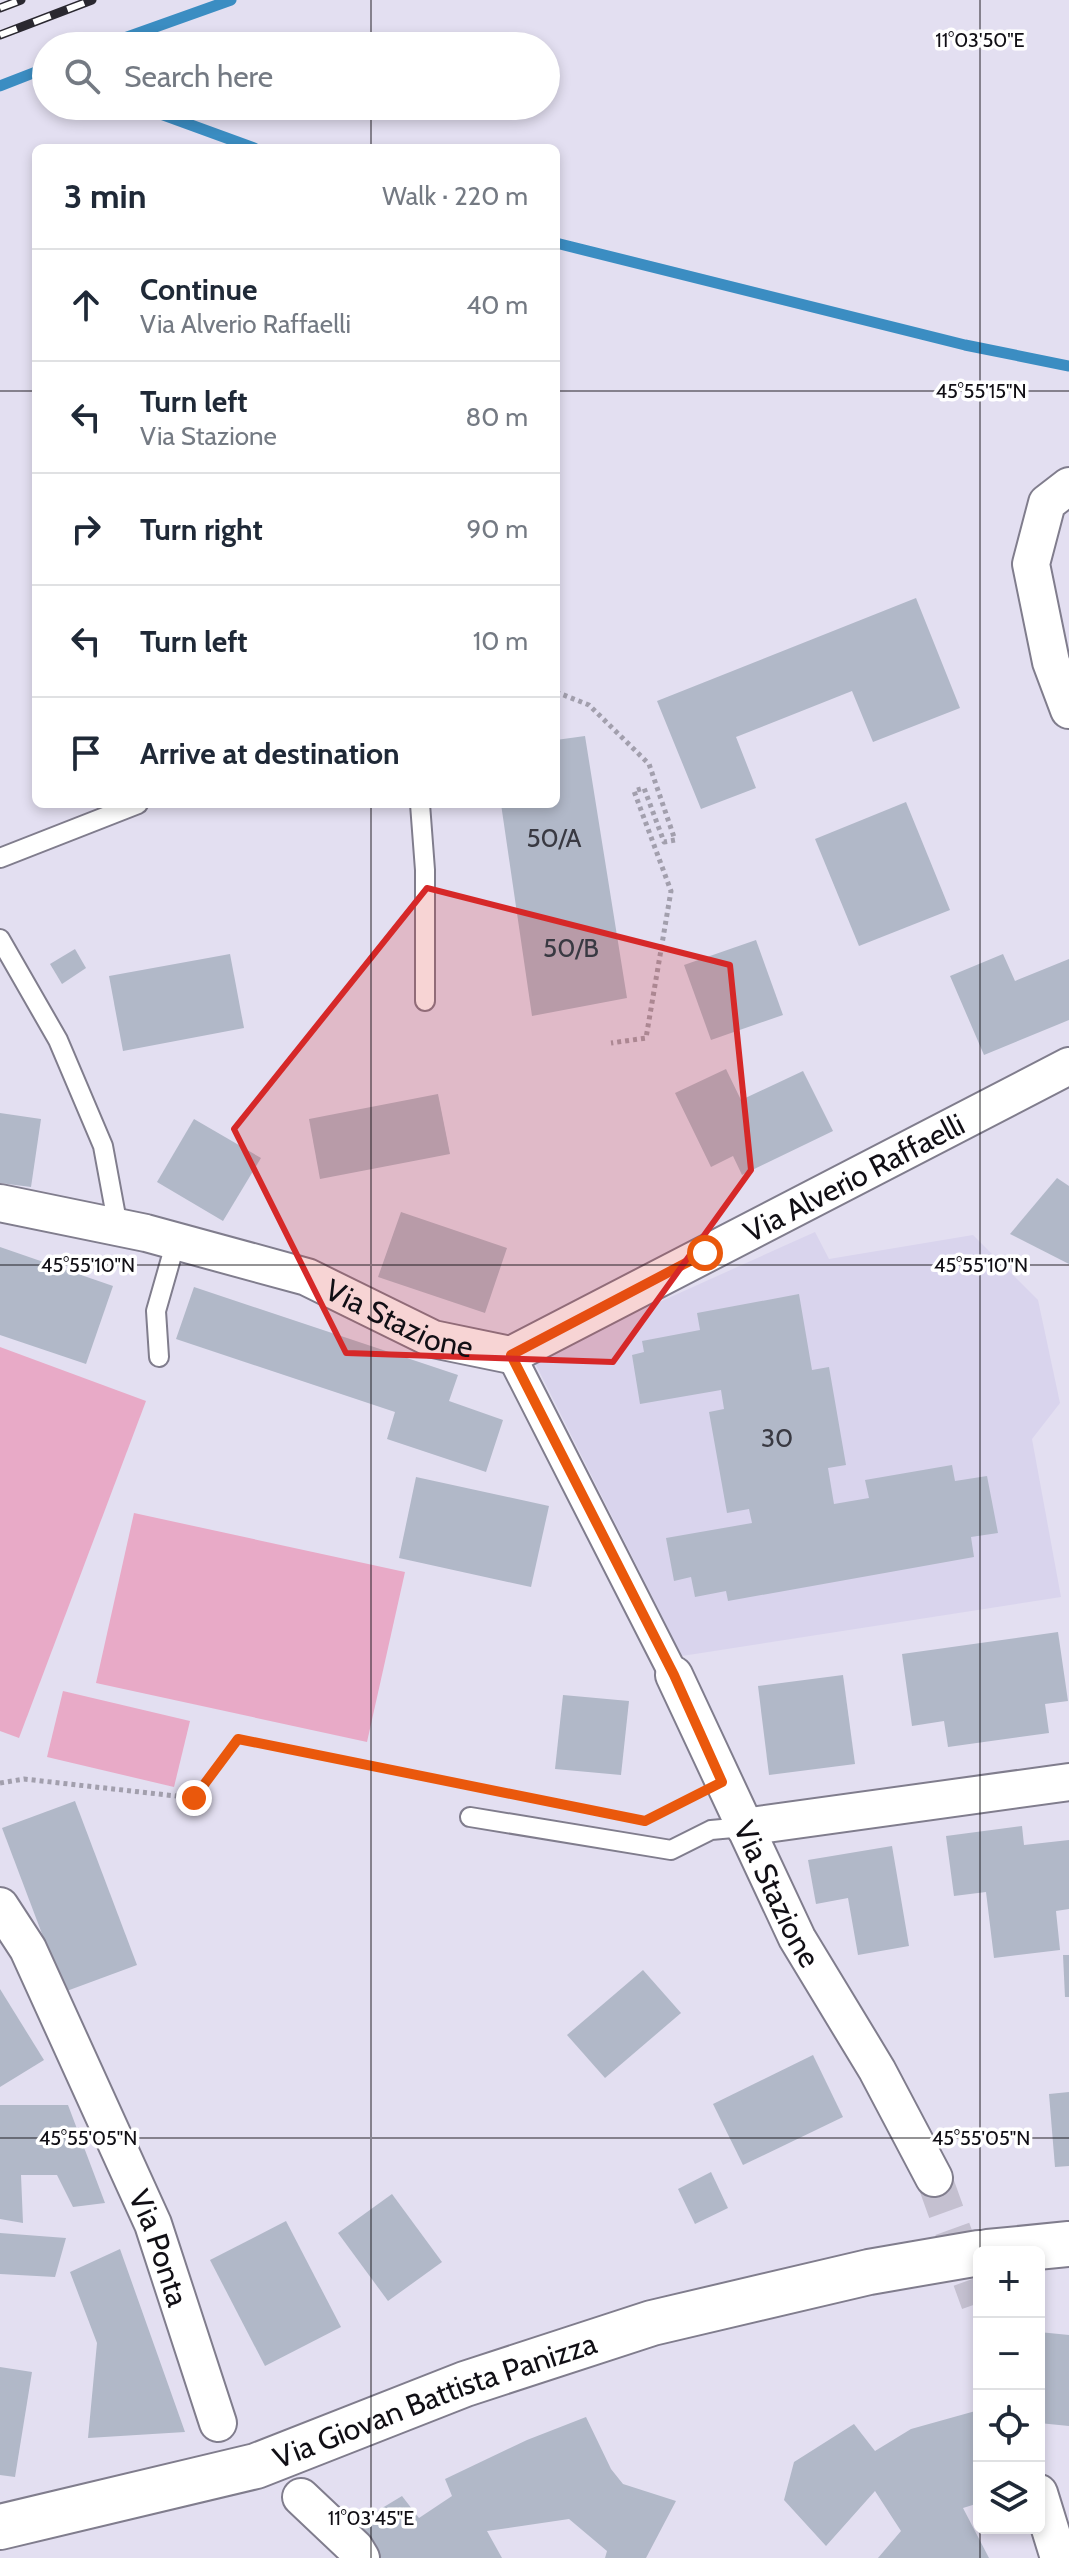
<!DOCTYPE html>
<meta charset="utf-8">
<style>
:root{--surface:#fff;--page:#f2f2f3;--text:#1f2937;--muted:#747a83;--line:#e0e1e3}
body{margin:0;font-family:Cabin,sans-serif;background:var(--page);color:var(--text)}
.controls{position:absolute;right:24px;bottom:24px;display:grid;overflow:hidden;border-radius:12px;box-shadow:0 4px 12px #0003}
.controls button{width:72px;height:72px;display:grid;place-items:center;padding:0;border:0;border-bottom:2px solid var(--line);background:var(--surface);color:var(--text);font:40px sans-serif}
.stop{position:absolute;width:24px;height:24px;margin:-18px;border:6px solid #ea580c;border-radius:50%;background:#fff}
.stop.end{background:#ea580c;border-color:#fff;box-shadow:0 2px 8px #0008}
.list{margin:0;padding:0;list-style:none}
h2{display:flex;justify-content:space-between;align-items:center;height:104px;margin:0;padding:0 32px;font-size:34px}
h2 small{font-size:26px;font-weight:400;color:var(--muted)}
.list li{display:grid;grid-template-columns:52px 1fr auto;gap:24px;align-items:center;box-sizing:border-box;height:112px;padding:0 32px;border-top:2px solid var(--line)}
.list b{display:block;font-size:30px;white-space:nowrap}
.list p{margin:0;font-size:26px;white-space:nowrap;color:var(--muted)}
.list em{font-size:26px;font-style:normal;color:var(--muted)}
.icon{flex:none;width:44px;height:44px;fill:none;stroke:currentColor;stroke-width:2;stroke-linecap:round;stroke-linejoin:round}
.map{position:relative;flex:none;width:1069px;height:2558px;overflow:hidden}
.search{position:absolute;background:var(--surface);box-shadow:0 4px 12px #0003;left:32px;top:32px;width:528px;height:88px;display:flex;align-items:center;gap:20px;box-sizing:border-box;padding:0 28px;border-radius:44px;color:var(--muted);font-size:30px}
.panel{position:absolute;background:var(--surface);box-shadow:0 4px 12px #0003;left:32px;top:144px;width:528px;height:664px;border-radius:12px}
.map>svg:first-child{display:block}
</style>
<div class="map">
<svg width="1069" height="2558" viewBox="0 0 1069 2558">
<rect width="100%" height="100%" fill="#e3dff1"/>
<!-- built -->
<path fill="#d9d4ed" d="M815,1232L829,1259L973,1235L1038,1300L1060,1403L1032,1439L1061,1597L682,1656L533,1359Z"/>
<!-- green -->
<g fill="#e8aac7">
<path d="M0,1347L146,1401L19,1738L0,1731Z"/>
<path d="M134,1513L405,1572L367,1742L96,1683Z"/>
<path d="M63,1691L190,1721L174,1787L47,1757Z"/>
</g>
<g fill="none" stroke-linecap="round" stroke-linejoin="round">
<!-- stream -->
<g stroke="#3b8dc2" stroke-width="11">
<path d="M102,46L231,0"/>
<path d="M0,86L46,68"/>
<path d="M151,106L158,113L254,148"/>
<path d="M556,243L965,345L1069,366"/>
</g>
</g>
<!-- building -->
<g fill="#b1b8c8">
<path d="M916,598L960,708L873,742L852,691L736,737L756,788L701,809L657,701Z"/>
<path d="M585,736L627,998L532,1016L501,804H556V740Z"/>
<path d="M906,802L950,910L859,946L815,839Z"/>
<path d="M756,940L783,1015L711,1040L684,965Z"/>
<path d="M75,949L86,968L62,984L50,964Z"/>
<path d="M230,954L244,1028L123,1051L109,976Z"/>
<path d="M1003,954L1015,981L1069,959V1020L984,1055L950,976Z"/>
<path d="M726,1069L741,1100L803,1071L833,1131L742,1175L733,1156L711,1167L675,1093Z"/>
<path d="M438,1094L450,1154L320,1179L309,1119Z"/>
<path d="M0,1113L41,1119L31,1187L0,1183Z"/>
<path d="M194,1119L261,1158L223,1221L157,1182Z"/>
<path d="M1057,1178L1069,1186V1264L1010,1234Z"/>
<path d="M401,1212L507,1248L485,1313L378,1277Z"/>
<path d="M0,1247L113,1286L86,1364L0,1335Z"/>
<path d="M194,1287L458,1375L449,1401L503,1420L486,1472L387,1439L395,1412L176,1339Z"/>
<path d="M799,1294L812,1370L829,1367L846,1465L828,1468L834,1504L869,1498L865,1480L952,1465L955,1481L987,1476L998,1533L971,1537L974,1557L728,1601L726,1591L695,1597L691,1577L674,1581L666,1538L752,1523L749,1509L727,1513L709,1412L724,1409L721,1390L640,1404L632,1355L644,1352L642,1341L700,1330L697,1313Z"/>
<path d="M416,1477L549,1506L531,1587L399,1558Z"/>
<path d="M1058,1632L1068,1701L1045,1704L1049,1733L948,1747L944,1721L912,1726L902,1654Z"/>
<path d="M843,1675L855,1764L769,1775L758,1686Z"/>
<path d="M563,1695L629,1701L621,1775L555,1769Z"/>
<path d="M75,1801L137,1965L64,1992L2,1828Z"/>
<path d="M1022,1826L1024,1845L1069,1840V1909L1056,1911L1060,1950L994,1958L986,1892L954,1896L946,1836Z"/>
<path d="M892,1846L909,1946L858,1955L848,1898L816,1904L808,1860Z"/>
<path d="M1063,1955H1069V1997H1065Z"/>
<path d="M643,1970L681,2013L605,2078L567,2035Z"/>
<path d="M0,1989L44,2060L0,2087Z"/>
<path d="M813,2055L843,2117L743,2165L713,2104Z"/>
<path d="M1069,2092V2166L1055,2167L1049,2094Z"/>
<path d="M0,2105H68L105,2203L73,2207L57,2175H21L23,2223L0,2219Z"/>
<path d="M711,2172L728,2208L695,2224L678,2189Z"/>
<path d="M392,2194L442,2262L388,2301L338,2233Z"/>
<path d="M286,2221L341,2327L265,2366L210,2260Z"/>
<path d="M0,2233L66,2238L55,2277L0,2274Z"/>
<path d="M120,2249L185,2432L88,2438L97,2343L70,2272Z"/>
<path d="M1039,2332L1069,2335V2426L1039,2423Z"/>
<path d="M0,2367L32,2372L15,2477L0,2475Z"/>
<path d="M979,2410V2503L963,2508L989,2558H878L901,2531L875,2491L826,2546L784,2500L794,2462L854,2424L875,2451L911,2429Z"/>
<path d="M586,2417L611,2469L623,2484L676,2501L646,2558H605L607,2551L569,2519L487,2531L502,2558H368L349,2528L402,2496L419,2518L452,2496L445,2479L527,2440Z"/>
</g>
<g fill="none" stroke-linecap="round" stroke-linejoin="round">
<!-- minor-tunnel -->
<path stroke="#c4c0d0" stroke-width="36" stroke-dasharray="36 18" stroke-linecap="butt" d="M934,2178L979,2303"/>
<!-- service casing -->
<g stroke="#807d8d" stroke-width="22">
<g id="service">
<path d="M420,804L425,870V1001"/>
<path d="M0,858L138,804"/>
<path d="M0,939L58,1040L103,1146L118,1227"/>
<path d="M159,1357L156,1311L176,1241"/>
<path d="M470,1817L671,1850L711,1830L744,1827"/>
</g>
</g>
<!-- pedestrian casing -->
<g stroke="#807d8d" stroke-width="32">
<path id="pedestrian" d="M511,1355L674,1675"/>
</g>
<!-- minor casing -->
<g stroke="#807d8d" stroke-width="40">
<g id="minor">
<path d="M1069,486L1047,503L1031,564L1051,662L1069,710"/>
<path id="s1" d="M0,1203L146,1233L307,1277L433,1339L511,1355L1069,1066"/>
<path id="s2" d="M674,1675L797,1938L877,2070L934,2178"/>
<path d="M744,1827L1069,1782"/>
<path id="s3" d="M0,1906L28,1949L153,2224L218,2423"/>
<path d="M1039,2493L1059,2558"/>
<path d="M301,2497L355,2548L361,2558"/>
</g>
</g>
<!-- primary casing -->
<g stroke="#807d8d" stroke-width="48">
<g id="primary">
<path d="M988,2252L1069,2244"/>
<path id="s4" d="M0,2527L256,2466L465,2384L652,2323L869,2272L979,2253"/>
</g>
</g>
<!-- path -->
<g stroke="#a29fad" stroke-width="5" stroke-dasharray="4 4" stroke-linecap="butt">
<path d="M556,692L589,705L649,764L675,840L664,842L644,788L634,791L671,891L646,1038L611,1043"/>
<path d="M0,1783L24,1779L194,1798L238,1739L476,1787"/>
<path d="M650,1818L691,1798"/>
</g>
<!-- service -->
<use href="#service" stroke="#fff" stroke-width="18"/>
<!-- pedestrian -->
<use href="#pedestrian" stroke="#fff" stroke-width="28"/>
<!-- minor -->
<use href="#minor" stroke="#fff" stroke-width="36"/>
<!-- primary -->
<use href="#primary" stroke="#fff" stroke-width="44"/>
<!-- rail casing -->
<g stroke="#2a2830" stroke-width="9">
<g id="rail">
<path d="M0,8L21,0"/>
<path d="M0,35L92,0"/>
</g>
</g>
<!-- rail -->
<use href="#rail" stroke="#fff" stroke-width="6" stroke-dasharray="18" stroke-linecap="butt"/>
</g>
<g fill="none" stroke-linecap="round" stroke-linejoin="round">
<!-- route -->
<path stroke="#ea580c" stroke-width="10" d="M194,1798L238,1739L645,1821L722,1782L674,1675L511,1355L705,1253"/>
</g>
<!-- marked area -->
<path fill="#d62828" fill-opacity="0.2" stroke="#d62828" stroke-width="6" stroke-linejoin="round" d="M427,888L730,965L751,1170L613,1362L346,1353L234,1129Z"/>
<!-- ticks -->
<path fill="none" stroke="#110f15" stroke-width="2" stroke-opacity="0.45" d="M371,0V46M980,0V2252M371,106V148M0,391H36M556,391H1069M371,804V2558M0,1265H1069M0,2138H1069M980,2528V2558"/>
<g text-anchor="middle" dominant-baseline="central" stroke-width="7" stroke-linejoin="round" paint-order="stroke">
<!-- number labels -->
<g font-size="26" fill="#393942">
<text x="554" y="838">50/A</text>
<text x="571" y="948">50/B</text>
<text x="777" y="1438">30</text>
</g>
<!-- street labels -->
<g font-size="30" fill="#110f15" stroke="#fff">
<text stroke="none"><textPath href="#s1" startOffset="922">Via Alverio Raffaelli</textPath></text>
<text stroke="none"><textPath href="#s1" startOffset="418">Via Stazione</textPath></text>
<text stroke="none"><textPath href="#s2" startOffset="242">Via Stazione</textPath></text>
<text stroke="none"><textPath href="#s3" startOffset="378">Via Ponta</textPath></text>
<text stroke="none"><textPath href="#s4" startOffset="454">Via Giovan Battista Panizza</textPath></text>
</g>
</g>
<g font-size="20" text-anchor="middle" fill="#110f15" stroke="#fff" stroke-width="7" stroke-linejoin="round" paint-order="stroke">
<text x="980" y="47">11°03'50"E</text>
<text x="981" y="398">45°55'15"N</text>
<text x="88" y="1272">45°55'10"N</text>
<text x="981" y="1272">45°55'10"N</text>
<text x="88" y="2145">45°55'05"N</text>
<text x="981" y="2145">45°55'05"N</text>
<text x="371" y="2525">11°03'45"E</text>
</g>
</svg>
<div class="controls">
<button>+</button>
<button>−</button>
<button><svg class="icon" aria-label="locate" viewBox="0 0 24 24"><circle cx="12" cy="12" r="6"/><path d="M12 2v4M12 18v4M2 12h4M18 12h4"/></svg></button>
<button><svg class="icon" aria-label="layers" viewBox="0 0 24 24"><path d="M12 4l9 5-9 5-9-5zM3 14l9 5 9-5"/></svg></button>
</div>
<div class="stop" style="left:705px;top:1253px"></div>
<div class="stop end" style="left:194px;top:1798px"></div>
<div class="search"><svg class="icon" aria-label="search" viewBox="0 0 24 24"><circle cx="10" cy="10" r="6"/><path d="M15 15l6 6"/></svg>Search here</div>
<section class="panel">
<h2>3 min<small>Walk · 220 m</small></h2>
<ul class="list">
<li><svg class="icon" aria-label="ahead" viewBox="0 0 24 24"><path d="M12 20V5M6 11l6-6 6 6"/></svg><div><b>Continue</b><p>Via Alverio Raffaelli</p></div><em>40 m</em></li>
<li><svg class="icon" aria-label="left" viewBox="0 0 24 24"><path d="M17 20v-9H6M10 6l-5 5 5 5"/></svg><div><b>Turn left</b><p>Via Stazione</p></div><em>80 m</em></li>
<li><svg class="icon" aria-label="right" viewBox="0 0 24 24"><path d="M7 20v-9h11M14 6l5 5-5 5"/></svg><div><b>Turn right</b></div><em>90 m</em></li>
<li><svg class="icon" aria-label="left" viewBox="0 0 24 24"><path d="M17 20v-9H6M10 6l-5 5 5 5"/></svg><div><b>Turn left</b></div><em>10 m</em></li>
<li><svg class="icon" aria-label="arrive" viewBox="0 0 24 24"><path d="M6 21V4h12l-3 4 3 4H6"/></svg><div><b>Arrive at destination</b></div></li>
</ul>
</section>
</div>
